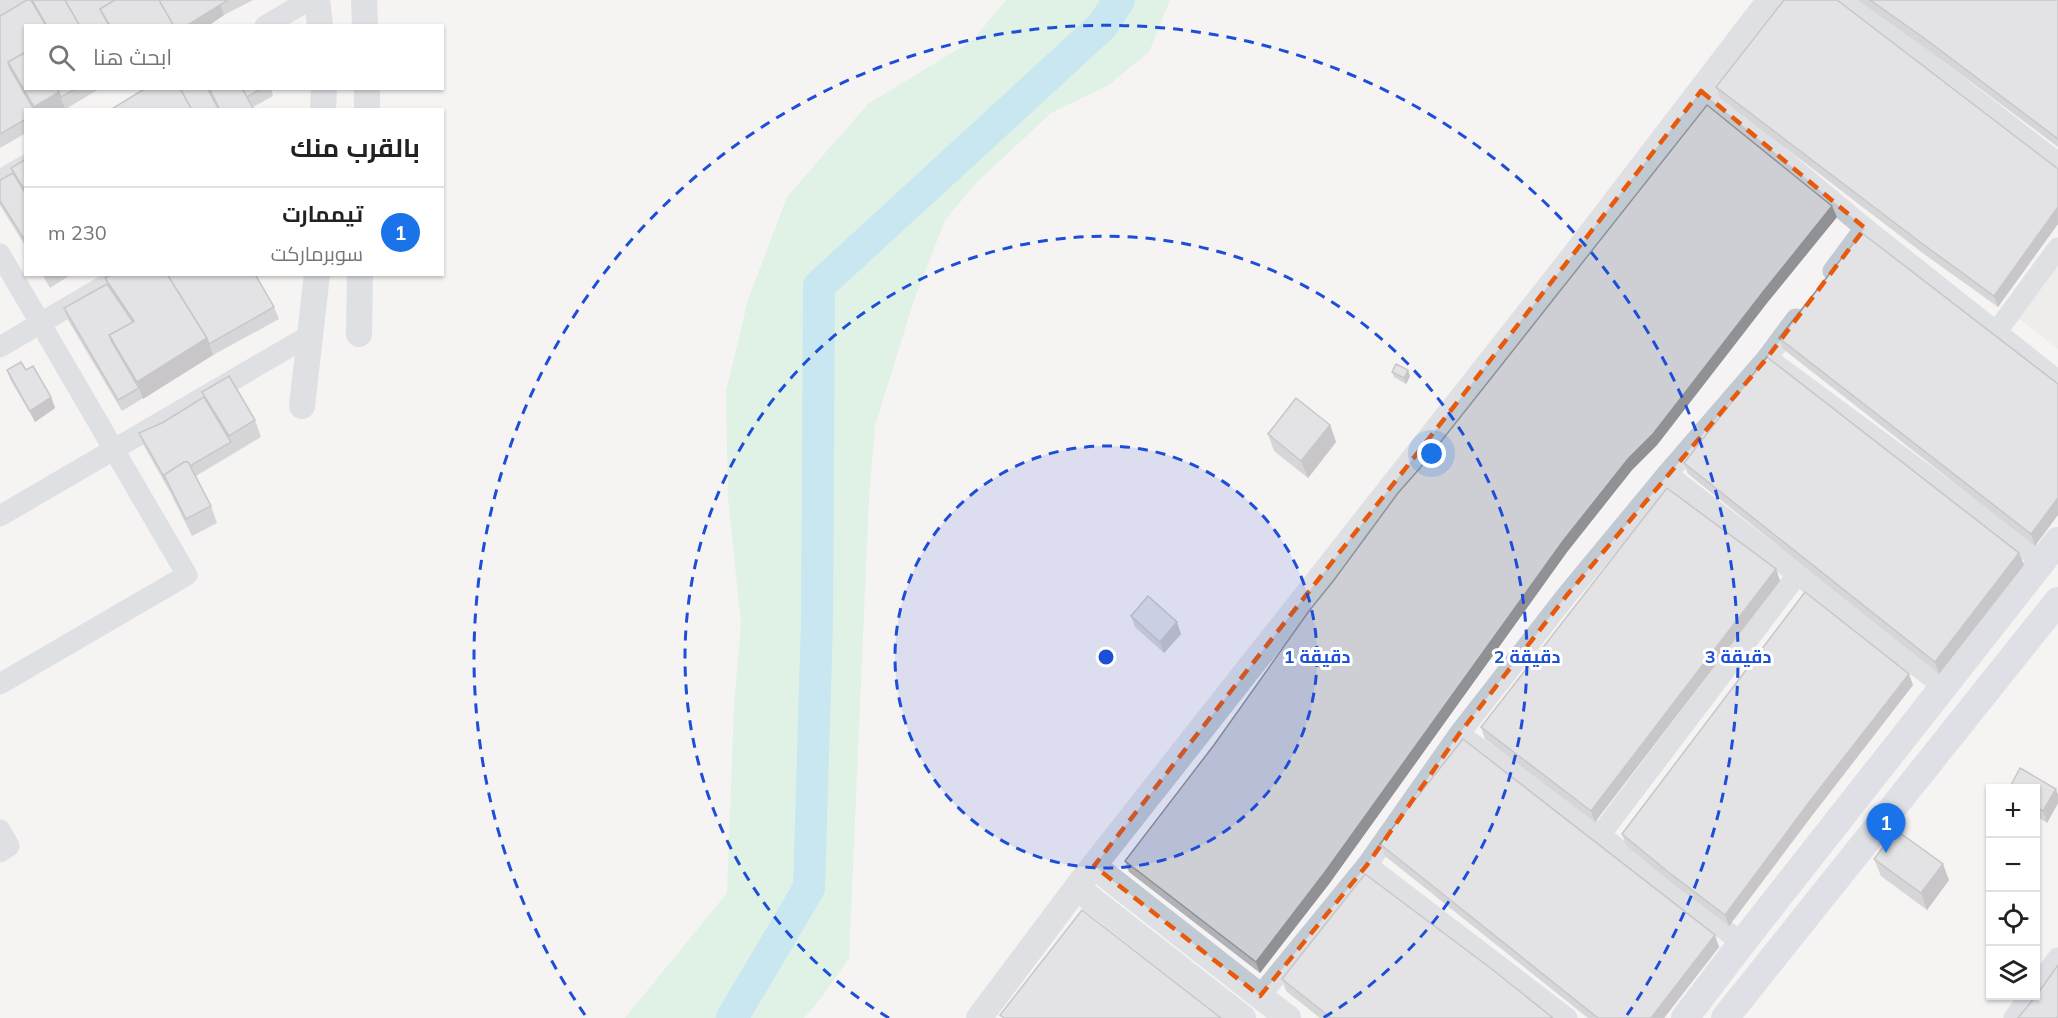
<!DOCTYPE html>
<html lang="ar">
<meta charset="utf-8">
<style>
:root{--surface:#fff;--page:#f2f2f2;--text:#222;--muted:#767676;--line:#e0e0e0;--accent:#1a73e8}
body{margin:0;font-family:Mulish,Cairo,sans-serif;background:var(--page);color:var(--text);direction:rtl}
.controls{position:absolute;right:18px;bottom:18px;display:grid;overflow:hidden;border-radius:0px;box-shadow:0 2px 4px #0004}
.controls button{width:54px;height:54px;display:grid;place-items:center;padding:0;border:0;border-bottom:2px solid var(--line);background:var(--surface);color:var(--text);font:30px sans-serif}
.you{position:absolute;left:1432px;top:454px;width:21px;height:21px;margin:-15px;border:4px solid #fff;border-radius:50%;background:#1a73e8;box-shadow:0 0 0 9px #1a73e833}
.badge{display:grid;place-items:center;width:39px;height:39px;border-radius:50%;background:var(--accent);color:#fff;font-size:20px;font-weight:700}
.pin{position:absolute;translate:-50% -50px;filter:drop-shadow(0 2px 3px #0008)}
.pin::after{content:'';position:absolute;top:32px;width:21px;height:18px;background:inherit;clip-path:polygon(0 0,100% 0,50% 100%)}
.list{margin:0;padding:0;list-style:none}
h2{display:flex;justify-content:space-between;align-items:center;height:78px;margin:0;padding:0 24px;font-size:26px}
h2 small{font-size:20px;font-weight:400;color:var(--muted)}
.list li{display:grid;grid-template-columns:39px 1fr auto;gap:18px;align-items:center;box-sizing:border-box;height:90px;padding:0 24px;border-top:2px solid var(--line)}
.list b{display:block;font-size:22px;white-space:nowrap}
.list p{margin:0;font-size:20px;white-space:nowrap;color:var(--muted)}
.list em{font-size:20px;font-style:normal;color:var(--muted)}
.icon{flex:none;width:33px;height:33px;fill:none;stroke:currentColor;stroke-width:2;stroke-linecap:round;stroke-linejoin:round}
.map{position:relative;flex:none;width:2058px;height:1018px;overflow:hidden;direction:ltr}
.search{position:absolute;background:var(--surface);box-shadow:0 2px 4px #0004;left:24px;top:24px;width:420px;height:66px;display:flex;align-items:center;gap:15px;box-sizing:border-box;padding:0 21px;border-radius:0px;color:var(--muted);font-size:22px}
.panel{position:absolute;background:var(--surface);box-shadow:0 2px 4px #0004;left:24px;top:108px;width:420px;height:168px;border-radius:0px;direction:rtl}
.map>svg:first-child{display:block}
</style>
<div class="map">
<svg width="2058" height="1018" viewBox="0 0 2058 1018">
<rect width="100%" height="100%" fill="#f5f3f3"/>
<!-- education -->
<path fill="#e6e4e5" d="M2058,265V349L2018,318Z"/>
<!-- green -->
<path fill="#c3f1d5" d="M1006,0H1170L1149,52L1110,84L1051,113L977,182L945,220L913,303L875,426L869,498L849,958L822,997L804,1018H625L727,893L734,706L741,623L728,497L726,392L748,300L787,197L868,104L973,40Z"/>
<g fill="none" stroke-linecap="round" stroke-linejoin="round">
<!-- river -->
<path stroke="#90daee" stroke-width="32" d="M732,1018L809,888L817,622L819,286L1102,26L1119,0"/>
<!-- minor -->
<g stroke="#c1cad2" stroke-width="21">
<path d="M1846,0L2058,163"/>
<path d="M0,12L20,0"/>
<path d="M265,26L309,0"/>
<path d="M1701,91L1865,228L2058,381"/>
<path d="M0,180L26,165"/>
<path d="M0,254L187,575L0,684"/>
<path d="M1833,271L1865,228"/>
<path d="M1997,331L2058,248"/>
<path d="M0,347L124,274"/>
<path d="M1767,358L2042,561"/>
<path d="M1667,474L1943,686"/>
<path d="M0,516L310,335"/>
<path d="M1459,734L1600,835L1742,943"/>
<path d="M0,830L9,846L0,852"/>
<path d="M1600,835L1797,575"/>
<path d="M1367,865L1567,1018"/>
<path d="M2036,988L2058,958"/>
<path d="M1260,996L1367,865L1459,734L1567,595L1667,474L1767,358L1796,319"/>
<path d="M2014,1018L2030,996"/>
</g>
<!-- tertiary -->
<g stroke="#c1cad2" stroke-width="26">
<path d="M317,0L320,26"/>
<path d="M364,0L365,26"/>
<path d="M323,110L324,88"/>
<path d="M367,110V88"/>
<path d="M359,334L360,274"/>
<path d="M302,406L317,274"/>
<path d="M1094,866L1288,1018"/>
<path d="M1077,888L1243,1018"/>
<path d="M979,1018L1084,878L1574,256L1770,0"/>
</g>
<!-- secondary -->
<g stroke="#c1cbd6" stroke-width="28">
<path d="M1685,1018L1742,943L2058,541"/>
<path d="M1725,1018L2058,601"/>
</g>
</g>
<!-- wall -->
<g fill="#b0b2b7">
<path d="M27,0H253L224,15L208,26H26V88H101L64,110H26V133L0,148V16Z"/>
<path d="M1858,0H2058V147L1928,50Z"/>
<path d="M1716,87L2058,169L1998,307L1924,254L1720,98Z"/>
<path d="M146,88H271L273,96L253,107L254,110H110Z"/>
<path d="M26,159V247L0,205V180L13,173L11,168Z"/>
<path d="M1837,217L1767,303L1657,445L1632,470L1567,552L1329,884L1260,973L1129,872L1125,861Z"/>
<path d="M42,274H72L50,288Z"/>
<path d="M105,278L274,307L279,319L213,355L122,411L68,320L64,308L107,284Z"/>
<path d="M1779,338L2058,384L2035,546L1783,349Z"/>
<path d="M7,370H26L51,397L55,408L35,422L11,381Z"/>
<path d="M1392,372L1410,376L1406,384L1394,377Z"/>
<path d="M202,392L255,420L261,437L196,476L211,506L217,523L192,536L170,492L143,444L139,433L162,423L204,397Z"/>
<path d="M1330,425L1336,442L1308,478L1274,451L1268,434Z"/>
<path d="M1684,463L2019,553L2024,565L1939,674L1688,474Z"/>
<path d="M1776,569L1780,581L1595,822L1485,739L1481,727Z"/>
<path d="M1131,616L1181,634L1164,653L1135,627Z"/>
<path d="M1913,685L1814,813L1729,926L1672,883L1626,845L1622,834Z"/>
<path d="M2036,789L2058,795V803L2047,823L2036,816Z"/>
<path d="M1380,844L1719,947L1664,1018H1588L1385,856Z"/>
<path d="M1874,859L1949,880L1927,910L1881,876Z"/>
<path d="M1282,979L1553,1018H1320L1286,991Z"/>
</g>
<!-- shaded-wall -->
<g fill="#909195">
<path d="M220,4L224,15L208,26H186Z"/>
<path d="M59,92L65,109L64,110H35L34,107Z"/>
<path d="M1832,206L1837,217L1767,303L1657,445L1632,470L1567,552L1329,884L1260,973L1256,962L1563,541L1628,459Z"/>
<path d="M2058,207V224L1998,307L1994,296Z"/>
<path d="M207,338L213,355L143,399L137,382Z"/>
<path d="M1408,370L1410,376L1406,384L1404,378Z"/>
<path d="M51,397L55,408L35,422L30,411Z"/>
<path d="M1330,425L1336,442L1308,478L1301,461Z"/>
<path d="M2058,498V515L2035,546L2031,534Z"/>
<path d="M2019,553L2024,565L1939,674L1935,662Z"/>
<path d="M1776,569L1780,581L1595,822L1591,811Z"/>
<path d="M1177,622L1181,634L1164,653L1160,642Z"/>
<path d="M1909,674L1913,685L1814,813L1729,926L1725,915L1810,801Z"/>
<path d="M2056,789L2058,795V803L2047,823L2043,811Z"/>
<path d="M1943,864L1949,880L1927,910L1921,893Z"/>
<path d="M1715,935L1719,947L1664,1018H1651Z"/>
</g>
<!-- building -->
<g fill="#cdcfd5" stroke="#909195" stroke-width="1.5">
<path d="M27,0H31L46,26H26V52L8,62L10,68L34,110H26V119L0,134V16Z"/>
<path d="M32,0H65L80,26H47Z"/>
<path d="M65,0H115L100,9L109,26H80Z"/>
<path d="M115,0H159L174,26H110L100,9Z"/>
<path d="M159,0H228L186,26H174Z"/>
<path d="M1784,0H1837L2058,169V207L1994,296L1920,242L1716,87Z"/>
<path d="M1870,0H2058V139L1924,38Z"/>
<path d="M26,52V88H57L59,92L34,107L8,62Z"/>
<path d="M57,88H77L61,97Z"/>
<path d="M146,88H180L192,110H110Z"/>
<path d="M180,88H207L219,110H192Z"/>
<path d="M209,88H242L254,110H220Z"/>
<path d="M242,88H262L247,97Z"/>
<path d="M1707,105L1832,206L1763,292L1653,434L1628,459L1563,541L1325,872L1256,962L1125,861L1214,745L1309,611L1334,580L1398,493L1420,468Z"/>
<path d="M26,159V192L11,168Z"/>
<path d="M13,173L26,194V242L0,201V180Z"/>
<path d="M1862,233L2058,384V498L2031,534L1779,338Z"/>
<path d="M112,274H167L207,338L137,382L109,335L134,321L105,278Z"/>
<path d="M167,274H255L274,307L209,344L207,338Z"/>
<path d="M107,284L133,322L109,335L112,340H111L139,388L118,400L64,308Z"/>
<path d="M1767,357L2019,553L1935,662L1684,463Z"/>
<path d="M21,362L26,370L33,366L51,397L30,411L7,370Z"/>
<path d="M1396,364L1408,370L1404,378L1392,372Z"/>
<path d="M229,376L255,420L229,436L202,392Z"/>
<path d="M204,397L231,442L190,466L188,462H184L164,475L166,480L139,433L162,423Z"/>
<path d="M1296,398L1330,425L1301,461L1268,434Z"/>
<path d="M184,462H188L211,506L186,519L164,475Z"/>
<path d="M1667,488L1776,569L1591,811L1481,727Z"/>
<path d="M1805,592L1909,674L1810,801L1725,915L1667,871L1622,834Z"/>
<path d="M1148,596L1177,622L1160,642L1131,616Z"/>
<path d="M1463,739L1715,935L1651,1018H1598L1380,844Z"/>
<path d="M2020,768L2056,789L2043,811L2036,807V789H2009Z"/>
<path d="M1896,830L1943,864L1921,893L1874,859Z"/>
<path d="M1365,874L1493,970L1553,1018H1331L1282,979Z"/>
<path d="M1082,910L1221,1018H1004L1000,1015Z"/>
<path d="M2058,965V1018H2018L2036,996Z"/>
</g>
<!-- marked area -->
<path d="M0 0H2058V1018H0ZM1701,91L1865,228L1767,358L1567,595L1459,734L1367,865L1260,996L1094,866Z" fill="#f5f3f3" fill-opacity=".55" fill-rule="evenodd"/>
<path fill="none" stroke="#e8590c" stroke-width="4.5" stroke-dasharray="12 8" stroke-linejoin="round" d="M1701,91L1865,228L1767,358L1567,595L1459,734L1367,865L1260,996L1094,866Z"/>
<!-- distance rings -->
<circle cx="1106" cy="657" r="211" fill="#1d4ed8" fill-opacity=".12"/>
<g fill="none" stroke="#1d4ed8" stroke-width="3" stroke-dasharray="10 8">
<circle cx="1106" cy="657" r="211"/>
<path d="M889 1018A421 421 0 1 1 1323 1018"/>
<path d="M585 1015A632 632 0 1 1 1627 1015"/>
</g>
<circle cx="1106" cy="657" r="9" fill="#1d4ed8" stroke="#fff" stroke-width="3"/>
<g font-size="18" text-anchor="middle" font-weight="bold" fill="#1d4ed8" stroke="#fff" stroke-width="6" stroke-linejoin="round" paint-order="stroke">
<text x="1317" y="663">1 دقيقة</text>
<text x="1527" y="663">2 دقيقة</text>
<text x="1738" y="663">3 دقيقة</text>
</g>
</svg>
<div class="controls">
<button>+</button>
<button>−</button>
<button><svg class="icon" aria-label="locate" viewBox="0 0 24 24"><circle cx="12" cy="12" r="6"/><path d="M12 2v4M12 18v4M2 12h4M18 12h4"/></svg></button>
<button><svg class="icon" aria-label="layers" viewBox="0 0 24 24"><path d="M12 4l9 5-9 5-9-5zM3 14l9 5 9-5"/></svg></button>
</div>
<div class="you"></div>
<div class="pin badge" style="left:1886px;top:853px">1</div>
<div class="search"><svg class="icon" aria-label="search" viewBox="0 0 24 24"><circle cx="10" cy="10" r="6"/><path d="M15 15l6 6"/></svg>ابحث هنا</div>
<section class="panel">
<h2>بالقرب منك<small></small></h2>
<ul class="list">
<li><span class="badge">1</span><div><b>تیممارت</b><p>سوبرماركت</p></div><em>230 m</em></li>
</ul>
</section>
</div>
